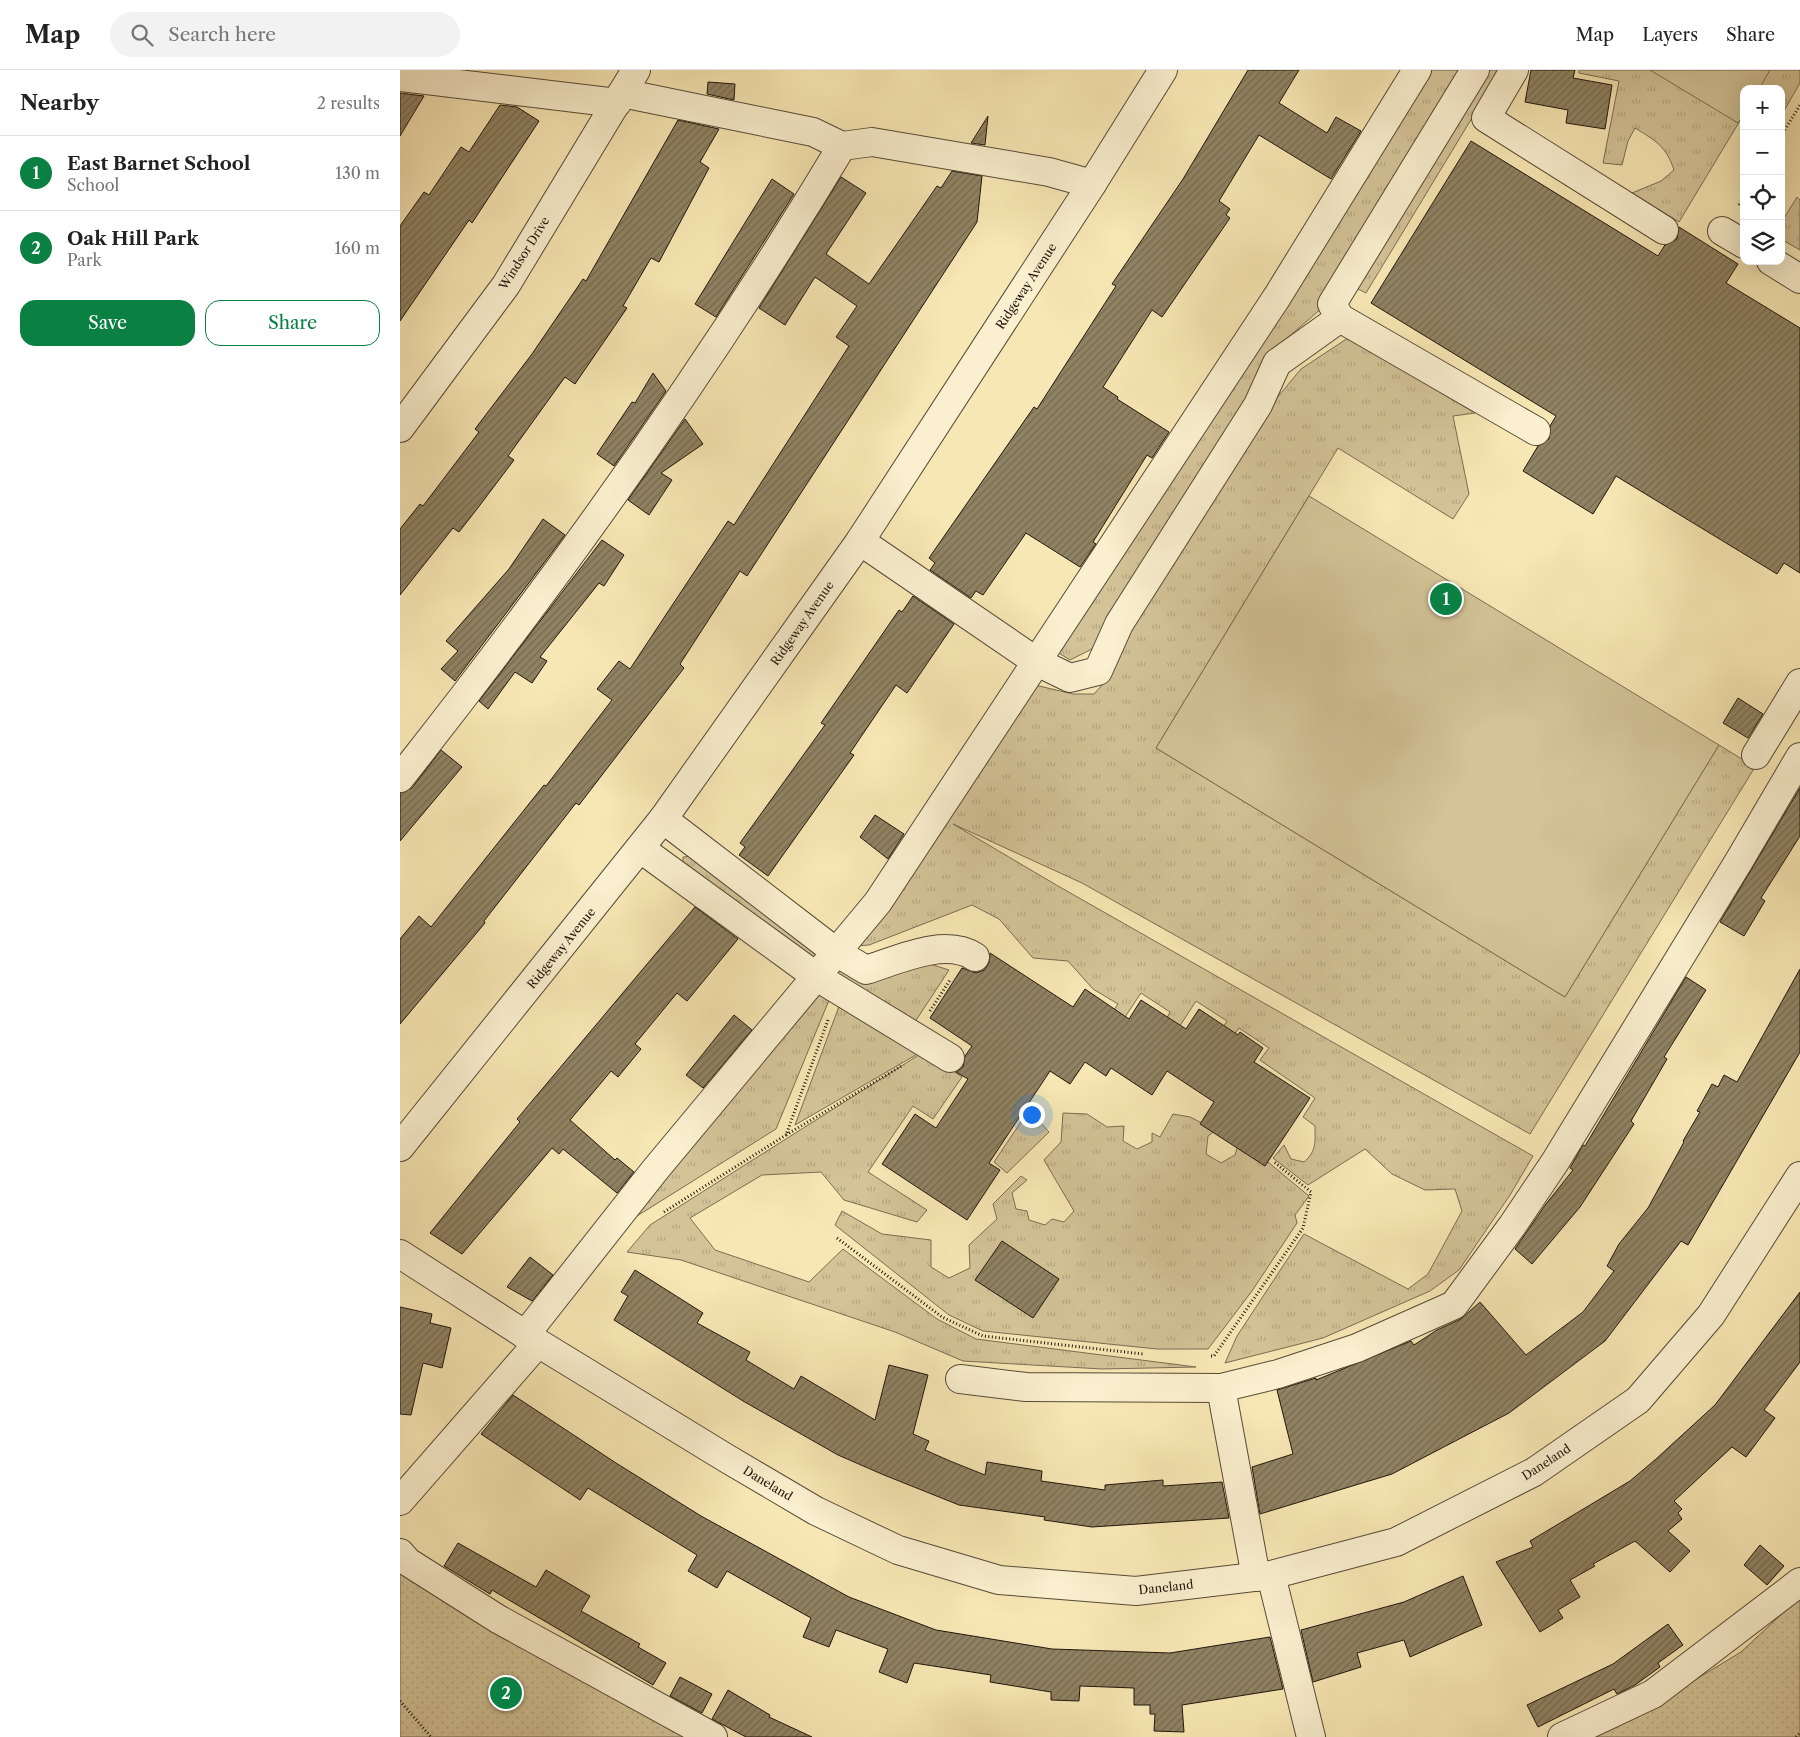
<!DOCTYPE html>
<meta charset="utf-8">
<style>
:root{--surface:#fff;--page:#f2f2f2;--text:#222;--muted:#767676;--line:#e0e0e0;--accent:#0b8043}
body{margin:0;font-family:"Libre Caslon Text",serif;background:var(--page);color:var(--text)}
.controls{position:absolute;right:15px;top:15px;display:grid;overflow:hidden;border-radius:10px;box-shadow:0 5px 20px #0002}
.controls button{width:45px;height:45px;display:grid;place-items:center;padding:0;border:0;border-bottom:1px solid var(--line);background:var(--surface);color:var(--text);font:25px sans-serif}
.you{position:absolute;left:631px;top:1044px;width:18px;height:18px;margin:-12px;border:4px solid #fff;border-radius:50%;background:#1a73e8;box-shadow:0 0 0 8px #1a73e833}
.badge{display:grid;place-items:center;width:32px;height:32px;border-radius:50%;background:var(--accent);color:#fff;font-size:16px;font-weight:700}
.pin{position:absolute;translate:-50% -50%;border:2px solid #fff;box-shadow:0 1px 5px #0006}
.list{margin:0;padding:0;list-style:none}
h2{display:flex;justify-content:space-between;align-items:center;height:65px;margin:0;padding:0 20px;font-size:21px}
h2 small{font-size:16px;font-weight:400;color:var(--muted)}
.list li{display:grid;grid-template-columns:32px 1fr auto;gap:15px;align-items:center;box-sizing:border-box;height:75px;padding:0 20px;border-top:1px solid var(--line)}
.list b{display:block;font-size:19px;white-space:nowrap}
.list p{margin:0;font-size:16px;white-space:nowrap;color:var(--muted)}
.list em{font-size:16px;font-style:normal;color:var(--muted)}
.actions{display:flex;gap:10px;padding:15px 20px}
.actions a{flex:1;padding:11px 0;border:1px solid var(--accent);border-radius:15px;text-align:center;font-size:18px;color:var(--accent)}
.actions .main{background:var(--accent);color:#fff}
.icon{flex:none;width:28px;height:28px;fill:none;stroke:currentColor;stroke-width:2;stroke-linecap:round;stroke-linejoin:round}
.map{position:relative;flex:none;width:1400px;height:1667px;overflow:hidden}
header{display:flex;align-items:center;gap:30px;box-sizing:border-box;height:70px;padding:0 25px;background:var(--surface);border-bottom:1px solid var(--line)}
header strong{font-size:24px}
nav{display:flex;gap:28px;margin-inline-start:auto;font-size:18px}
.search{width:350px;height:45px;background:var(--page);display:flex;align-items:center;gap:12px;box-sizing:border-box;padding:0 18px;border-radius:28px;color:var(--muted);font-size:19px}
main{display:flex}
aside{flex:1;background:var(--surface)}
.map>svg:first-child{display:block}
</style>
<header>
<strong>Map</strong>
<div class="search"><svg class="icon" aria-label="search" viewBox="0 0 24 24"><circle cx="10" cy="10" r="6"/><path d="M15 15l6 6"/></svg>Search here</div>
<nav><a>Map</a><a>Layers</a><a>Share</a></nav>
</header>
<main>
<aside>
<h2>Nearby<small>2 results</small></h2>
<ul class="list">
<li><span class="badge">1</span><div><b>East Barnet School</b><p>School</p></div><em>130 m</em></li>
<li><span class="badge">2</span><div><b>Oak Hill Park</b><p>Park</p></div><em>160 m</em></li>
</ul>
<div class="actions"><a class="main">Save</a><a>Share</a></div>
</aside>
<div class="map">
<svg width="1400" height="1667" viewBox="0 0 1400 1667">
<defs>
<pattern id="grass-tufts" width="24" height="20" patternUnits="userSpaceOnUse" patternTransform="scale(1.25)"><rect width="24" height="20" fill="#d3c397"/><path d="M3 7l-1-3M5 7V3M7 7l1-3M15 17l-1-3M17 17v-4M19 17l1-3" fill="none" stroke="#b5a781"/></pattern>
<pattern id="park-dots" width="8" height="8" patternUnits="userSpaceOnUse" patternTransform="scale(1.25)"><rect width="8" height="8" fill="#d3c397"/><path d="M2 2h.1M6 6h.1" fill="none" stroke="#b5a781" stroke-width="1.8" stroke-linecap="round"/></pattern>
<pattern id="building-hatch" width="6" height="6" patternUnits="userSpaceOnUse" patternTransform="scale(1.25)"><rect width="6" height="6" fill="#908363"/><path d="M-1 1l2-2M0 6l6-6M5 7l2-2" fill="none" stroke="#756a50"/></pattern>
</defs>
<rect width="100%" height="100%" fill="#f7e7b4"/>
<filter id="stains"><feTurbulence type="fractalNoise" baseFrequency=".004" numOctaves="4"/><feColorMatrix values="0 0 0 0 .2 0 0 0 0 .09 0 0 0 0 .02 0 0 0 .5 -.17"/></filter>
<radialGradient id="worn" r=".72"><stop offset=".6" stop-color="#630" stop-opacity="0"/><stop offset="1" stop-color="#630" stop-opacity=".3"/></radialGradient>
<!-- grass -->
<g fill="url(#grass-tufts)" stroke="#7a6c52">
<path d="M1026,0H1064L922,238L871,282L848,336L692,579L670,590L657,582Z"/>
<path d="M1087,0H1101L966,223L954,217Z"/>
<path d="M1179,0H1400V13L1381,46V19H1344V44L1279,152L1232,123L1261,111L1274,100C1266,76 1256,71 1235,58L1228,71L1222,95L1203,93L1219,11L1179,3Z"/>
<path d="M1397,127L1400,130V180L1381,169V153Z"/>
<path d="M948,268L1075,343L1053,346L1069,424L1053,449L938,378L756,678L1165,927L1319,675L1355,697L1130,1064L682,813L553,754L658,816L1133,1086L1110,1125L1059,1200L1030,1221L923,1268L825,1293L837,1266L904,1164L1008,1219L1028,1204L1062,1141L1055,1119L1025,1120L992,1104L965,1079L908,1115L873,1088L884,1075L891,1089L904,1092C917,1081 915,1071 915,1056L903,1047L915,1028L860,990L869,978L839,958L832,968L820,962L827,951L796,931L776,962L764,954L770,942L741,923L721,953L710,946L718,934L693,919L668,891L633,888L599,849L572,835L469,875L455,876L635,615L673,624H694L712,604L720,573L871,335L901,299Z"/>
<path d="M295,786L420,878L415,889L283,804V787Z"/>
<path d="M530,894L549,900L511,958L432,907L441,896Z"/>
<path d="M419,915L432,923L376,1059L229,1151Z"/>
<path d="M441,931L521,982L395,1055Z"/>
<path d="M525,981L562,1007L533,1049L513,1036L468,1102L527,1140L517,1152L444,1130L421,1102L362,1105L290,1148L315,1180L409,1212L443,1179L537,1249L576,1269L796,1297L702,1299L563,1291L495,1262L281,1190L227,1182L250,1155Z"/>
<path d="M629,1040L649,1062L607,1103L594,1092Z"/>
<path d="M663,1043L687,1044L707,1057L724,1056L723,1071L737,1079L752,1072V1063L760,1067L773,1044L790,1047L816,1060L808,1066L806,1084L821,1093L835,1085L840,1069L909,1126L895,1145L897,1153L852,1221L808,1279H757L583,1261L549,1245L435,1155L442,1141L482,1164L531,1170V1197L549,1208L570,1198L569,1175L597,1149L593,1134L621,1106L627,1110L612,1123L616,1139L627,1141L629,1150L645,1155L652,1149L664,1152L674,1141L644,1090L661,1072Z"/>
</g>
<!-- park -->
<g fill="url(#park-dots)" stroke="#7a6c52">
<path d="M0,1495L289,1667H0Z"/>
<path d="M1400,1527V1667H1195L1252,1636L1341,1582Z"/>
</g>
<!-- pitch -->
<g fill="#d3c397" stroke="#7a6c52">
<path d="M1250,0H1370L1359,19H1344V44L1338,53Z"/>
<path d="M909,426L1319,675L1165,927L756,678Z"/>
</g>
<!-- building -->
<g fill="url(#building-hatch)" stroke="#21160c">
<path d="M848,0H899L879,33L927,63L936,47L961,61L931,109L859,65L819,131L830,139L826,145L830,148L762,247L752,240L703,317L718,327L717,329L769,362L752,388L747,385L693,472L696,474L680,497L626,463L583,525L576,521L571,528L530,500L535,493L529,488L634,337L637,339L716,216L712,214L783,109Z"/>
<path d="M1131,0H1175L1173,8L1212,15L1205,59L1166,53L1168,40L1125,32Z"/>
<path d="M308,12L335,14L334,30L307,24Z"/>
<path d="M0,23L24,26L0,66Z"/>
<path d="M100,35L117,37L139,51L72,153L69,150L0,251V156L24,122L29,125L61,77L69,82Z"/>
<path d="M588,46L585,75L571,73Z"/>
<path d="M278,50L319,59L300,92L309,98L259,192L251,188L223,236L227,238L175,314L165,307L108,386L114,390L77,439L59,462L53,458L0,525V459L20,434L23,436L79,362L75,359L132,284L183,209L186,211Z"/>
<path d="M1071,71L1258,186L1265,175L1277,169L1279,157L1338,194L1326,213L1400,258V503L1384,493L1377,504L1216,406L1193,444L1123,401L1138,376L1149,369L1150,356L1156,346L971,233Z"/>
<path d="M552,101L582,106L577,152L347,506L340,501L322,529L280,594L284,598L179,735L176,733L84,851L85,853L0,954V869L19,846L31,857L144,715L146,716L212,630L197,619L219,591L230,599L328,451L334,455L449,276L436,267L457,236L415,207L385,255L359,238L441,107L466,123L426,184L469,214L537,116L541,118Z"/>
<path d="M372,109L394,124L316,247L295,234Z"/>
<path d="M253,303L266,321L214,396L197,384L232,332L235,333Z"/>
<path d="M285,349L303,374L261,403L272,410L249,445L228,430Z"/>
<path d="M143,449L165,465L55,611L41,599L58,581L46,571L109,499Z"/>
<path d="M202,470L224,485L204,516L199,513L140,587L147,591L132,613L115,602L88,639L79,631Z"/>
<path d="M513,526L554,554L507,623L496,615L450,683L454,685L368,806L339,785L345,777L340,773L425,655L421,653L499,540L502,542Z"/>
<path d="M1338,628L1363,644L1348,668L1323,653Z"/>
<path d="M41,680L62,697L0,771V723L12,718Z"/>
<path d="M1400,718V766L1361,828L1365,831L1344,866L1320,852Z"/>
<path d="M475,745L504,764L488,789L460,767Z"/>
<path d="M295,837L338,869L287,931L277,923L235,974L241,979L218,1007L211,1001L170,1050L215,1090L217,1088L234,1102L217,1123L163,1079L159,1084L152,1078L62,1184L30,1163L120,1052L117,1049Z"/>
<path d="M590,883L673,937L685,919L729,949L741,930L786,959L799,939L838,965L840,962L863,978L854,992L910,1028L865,1096L800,1054L814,1032L767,1001L752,1025L711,998L706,1006L685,992L670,1014L650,1001L589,1093L600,1100L567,1150L482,1094L515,1044L536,1058L568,1009L556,1002L563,997L565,986L572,976L530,948L562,898L576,903L584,900L589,893Z"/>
<path d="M1400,899V982L1288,1175L1281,1171L1205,1271L1109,1343L992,1404L860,1444L852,1397L893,1384L877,1320L916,1308V1310L1011,1271L1014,1275L1037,1260L1061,1249L1080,1232L1126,1285L1183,1242L1214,1201L1207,1196L1219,1174L1248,1138L1284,1072L1283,1071L1300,1042L1297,1041L1312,1014L1318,1017L1324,1005L1337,1012Z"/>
<path d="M1286,907L1306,920L1264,987L1267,989L1231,1051L1234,1054L1180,1137L1132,1194L1115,1179L1146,1134L1173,1100L1170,1098L1183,1075L1185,1076Z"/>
<path d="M334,945L352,960L303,1018L286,1005Z"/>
<path d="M602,1171L659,1209L633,1248L575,1210Z"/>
<path d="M130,1187L153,1205L132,1231L107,1217Z"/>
<path d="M235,1200L303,1243L297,1253L350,1282L346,1290L394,1319L401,1306L475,1350L489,1295L528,1305L513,1364L529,1371L525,1380L550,1391L585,1405L587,1392L642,1401L641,1411L705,1420V1415L763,1410V1416L822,1412L829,1448L692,1457L644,1450L645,1447L559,1435L484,1405L438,1385L343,1331L214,1250L228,1226L221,1222Z"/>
<path d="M1400,1222V1292L1364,1340L1375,1348L1346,1387L1332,1377L1274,1431L1282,1439L1278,1443L1282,1449L1268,1461L1290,1481L1270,1502L1235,1471L1193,1494L1195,1496L1170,1510L1180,1527L1158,1540L1163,1548L1140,1562L1096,1492L1133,1477L1130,1471L1230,1411L1256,1389L1315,1335Z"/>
<path d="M0,1237L32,1244L30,1253L51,1258L42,1298L23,1293L11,1345L0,1344Z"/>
<path d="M113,1325L216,1393L301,1446L449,1527L536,1560L652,1579L770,1583L870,1567L883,1619L782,1635L784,1662L754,1661L755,1644H750V1635H734V1618L680,1616L679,1631L651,1630V1622L590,1612L591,1605L514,1593L507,1613L479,1602L488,1579L436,1560L429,1577L403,1567L411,1548L327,1501L317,1518L288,1501L297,1485L188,1418L180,1430L81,1364Z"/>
<path d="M58,1473L136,1517L146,1500L190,1526L181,1541L240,1574L238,1577L266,1593L253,1615L92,1520L90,1524L44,1496Z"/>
<path d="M1360,1475L1384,1496L1367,1515L1344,1495Z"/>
<path d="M1063,1506L1082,1555L1010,1587L1004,1570L957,1583L961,1597L913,1612L901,1560L1004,1532Z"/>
<path d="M1268,1554L1283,1575L1258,1593L1260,1597L1235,1615L1217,1624L1214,1619L1138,1657L1127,1635L1213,1594Z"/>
<path d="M280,1607L312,1624L302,1643L270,1626Z"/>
<path d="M328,1620L370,1645L369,1647L412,1667H346L312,1649Z"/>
</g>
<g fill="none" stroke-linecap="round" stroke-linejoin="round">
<!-- minor casing -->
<g stroke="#564a36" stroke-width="30">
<g id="minor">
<path d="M1075,0L932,234L940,248L1136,361"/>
<path d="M1114,0L1086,48L1264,160"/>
<path d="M0,7L217,33"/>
<path d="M222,23L413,62L442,76L472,72L649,102L692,114"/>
<path d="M1322,161L1344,174"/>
<path d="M1371,191L1400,209"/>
<path d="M0,358L106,215L236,0"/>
<path d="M460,471L637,592L670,608L698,601L719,554L858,335L877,293L940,248"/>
<path d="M1356,685L1400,613"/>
<path d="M0,708C159,507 310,296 442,76"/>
<path d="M263,749L436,882L466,900C498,890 545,867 575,887"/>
<path d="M241,779L417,907L550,988"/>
<path d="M0,1077L263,749L460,471L692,114L763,0"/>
<path d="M0,1184L138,1273L326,1388L416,1441L498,1480L599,1510L736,1521L871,1505L996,1472L1134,1402L1238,1330L1311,1245L1400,1106"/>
<path d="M125,1265L255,1100L478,832L877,227L1017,0"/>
<path d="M560,1309L626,1317L821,1318L878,1304L957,1278L1054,1235L1112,1156L1155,1092L1339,791L1400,687"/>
<path d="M821,1318L856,1507"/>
<path d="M0,1431L138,1273"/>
<path d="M0,1483L8,1492L98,1549L313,1667"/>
<path d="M871,1505L911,1667"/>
<path d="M1162,1667L1253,1624L1400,1512"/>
</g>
</g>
<!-- path -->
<g stroke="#21160c" stroke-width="3" stroke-dasharray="1 2.5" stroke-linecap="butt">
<path d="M1381,66L1400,35"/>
<path d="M1339,135L1344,127"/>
<path d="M530,941L550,910"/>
<path d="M428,950L386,1065L503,995"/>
<path d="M264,1142L386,1065"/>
<path d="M437,1168L542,1247L583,1266L743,1284"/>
<path d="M811,1286H814L903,1158L911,1122L873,1091"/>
<path d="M0,1631L31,1667"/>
<path d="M1396,1667L1400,1663"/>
</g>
<!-- minor -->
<use href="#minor" stroke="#faefce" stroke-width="28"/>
</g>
<g text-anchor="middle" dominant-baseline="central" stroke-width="5" stroke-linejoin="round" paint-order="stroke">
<!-- street labels -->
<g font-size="12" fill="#21160c" stroke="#faefce">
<text transform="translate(124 183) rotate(-58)">Windsor Drive</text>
<text transform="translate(626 216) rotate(-57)">Ridgeway Avenue</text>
<text transform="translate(402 553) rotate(-55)">Ridgeway Avenue</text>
<text transform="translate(161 878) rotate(-51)">Ridgeway Avenue</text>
<text transform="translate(1146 1392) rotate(-33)">Daneland</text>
<text transform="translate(368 1413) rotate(31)">Daneland</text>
<text transform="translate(766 1517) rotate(-6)">Daneland</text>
</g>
</g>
<rect width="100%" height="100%" filter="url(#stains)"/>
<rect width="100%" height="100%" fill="url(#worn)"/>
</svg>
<div class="controls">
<button>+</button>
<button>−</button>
<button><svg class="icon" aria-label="locate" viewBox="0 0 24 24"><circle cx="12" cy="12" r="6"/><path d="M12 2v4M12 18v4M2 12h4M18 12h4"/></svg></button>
<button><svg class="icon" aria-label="layers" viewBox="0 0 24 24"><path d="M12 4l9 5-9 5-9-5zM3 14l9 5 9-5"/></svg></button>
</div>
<div class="you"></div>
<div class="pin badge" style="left:1046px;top:529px">1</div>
<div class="pin badge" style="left:106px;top:1623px">2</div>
</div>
</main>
